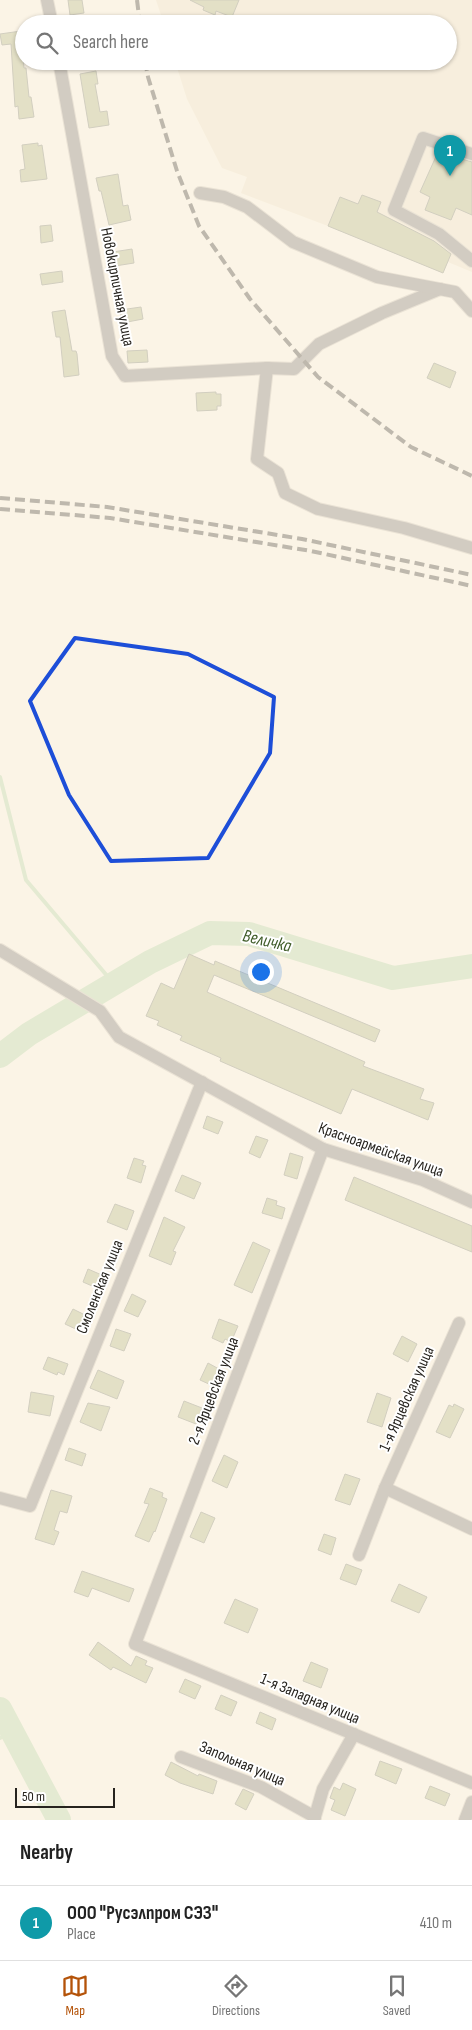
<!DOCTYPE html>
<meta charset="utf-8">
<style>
:root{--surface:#fff;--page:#f2f2f2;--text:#222;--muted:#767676;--line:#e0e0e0;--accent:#b45309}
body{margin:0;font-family:"Sofia Sans Condensed",sans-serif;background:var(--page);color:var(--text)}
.scale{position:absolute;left:15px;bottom:12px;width:100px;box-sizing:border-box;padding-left:5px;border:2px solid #26231e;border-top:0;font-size:14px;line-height:18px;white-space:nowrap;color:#26231e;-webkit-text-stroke:4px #fff;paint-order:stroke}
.you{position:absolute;left:260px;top:971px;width:18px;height:18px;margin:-12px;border:4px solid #fff;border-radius:50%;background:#1a73e8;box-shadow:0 0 0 8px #1a73e833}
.badge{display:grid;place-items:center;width:32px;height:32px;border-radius:50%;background:var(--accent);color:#fff;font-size:16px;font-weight:700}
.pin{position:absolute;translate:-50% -41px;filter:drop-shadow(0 1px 2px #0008)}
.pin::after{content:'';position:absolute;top:26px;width:18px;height:15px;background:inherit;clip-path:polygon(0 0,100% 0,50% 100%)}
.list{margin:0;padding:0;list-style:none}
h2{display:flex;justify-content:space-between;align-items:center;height:65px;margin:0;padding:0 20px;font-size:21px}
h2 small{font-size:16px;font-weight:400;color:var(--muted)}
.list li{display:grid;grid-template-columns:32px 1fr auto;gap:15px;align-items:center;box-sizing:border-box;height:75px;padding:0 20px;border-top:1px solid var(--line)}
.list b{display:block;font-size:19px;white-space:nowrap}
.list p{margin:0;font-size:16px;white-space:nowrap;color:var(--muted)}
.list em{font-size:16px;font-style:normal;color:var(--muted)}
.icon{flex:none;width:28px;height:28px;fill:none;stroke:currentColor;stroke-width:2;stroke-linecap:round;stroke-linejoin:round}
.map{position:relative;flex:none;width:472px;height:1820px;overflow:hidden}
.search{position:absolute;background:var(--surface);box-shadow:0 1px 4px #0004;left:15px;right:15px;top:15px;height:55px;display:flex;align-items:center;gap:12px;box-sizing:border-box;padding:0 18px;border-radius:28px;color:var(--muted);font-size:19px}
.sheet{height:140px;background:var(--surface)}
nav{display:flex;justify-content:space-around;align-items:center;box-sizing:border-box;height:70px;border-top:1px solid var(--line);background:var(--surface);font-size:14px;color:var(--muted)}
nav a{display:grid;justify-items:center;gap:2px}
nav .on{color:var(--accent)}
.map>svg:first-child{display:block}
</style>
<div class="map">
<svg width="472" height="1820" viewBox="0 0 472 1820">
<rect width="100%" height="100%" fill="#fbf4e6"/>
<!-- built -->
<path fill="#f1e7d2" d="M156,0H472V272L448,262L443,273L328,226L241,193L247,177L222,168L187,99L175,61H448V24H164Z"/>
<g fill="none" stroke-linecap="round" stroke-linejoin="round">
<!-- stream -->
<g stroke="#c8deba" stroke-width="4">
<path d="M0,777L26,880L114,984"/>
<path d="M0,1738L12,1732"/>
</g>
<!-- river -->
<g stroke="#c8deba" stroke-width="24">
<path d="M0,1056L29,1034L150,962L210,933L249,934L393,978L472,966"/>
<path d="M0,1709L59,1820"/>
</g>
</g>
<!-- building -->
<g fill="#c6c89f" stroke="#a0a192">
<path d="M68,0H82L84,13L70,15Z"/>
<path d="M190,0H239L232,17L216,11L215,15L203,10L204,7Z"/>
<path d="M21,31L24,68H26L29,97H31L34,117L19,119L18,106L15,107L11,44L2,45L0,34Z"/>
<path d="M96,71L98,84H95L100,112L107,111L109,125L89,128L80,74Z"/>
<path d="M38,143V146L42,145L47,179L21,182L20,170L25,169L22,145Z"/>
<path d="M438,152L472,162V215L456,208L451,220L425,210L430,197L420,192Z"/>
<path d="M118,174L123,206L128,205L131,220L109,225L101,191H99L96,178Z"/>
<path d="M362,195L381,202L377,212L434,241L451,254L443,273L328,226L340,197L358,204Z"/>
<path d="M51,225L53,241L41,243L40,226Z"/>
<path d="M132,249L134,263L115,266L113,252Z"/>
<path d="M62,271L63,282L42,285L40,274Z"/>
<path d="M141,307L143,319L122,323L120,310Z"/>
<path d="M65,310L72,351H76L77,354L79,375L64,377L60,337H56L52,312Z"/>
<path d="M147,350L148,362L128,363L127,351Z"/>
<path d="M434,363L456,372L450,388L427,378Z"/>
<path d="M216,392V394H221V406H217V410L197,411L196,393Z"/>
<path d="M189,954L214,965L215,961L380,1030L375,1042L214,975L207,992L365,1062L363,1066L424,1089L420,1099L434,1103L428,1120L352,1089L341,1114L220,1061L221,1058L180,1040L182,1036L157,1025L159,1021L146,1016L161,983L174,989Z"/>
<path d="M207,1116L223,1122L218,1134L203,1128Z"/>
<path d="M256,1136L268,1140L260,1158L249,1153Z"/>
<path d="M290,1153L303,1157L297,1179L284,1175Z"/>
<path d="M134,1158L144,1161L142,1165L146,1166L141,1183L127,1178Z"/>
<path d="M182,1175L201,1183L194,1199L175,1191Z"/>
<path d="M354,1177L472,1226V1252L345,1200Z"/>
<path d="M267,1198L277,1201L276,1205L285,1208L282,1219L262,1213Z"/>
<path d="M115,1204L134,1211L127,1230L107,1222Z"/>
<path d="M164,1217L185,1227L173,1251L176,1252L171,1265L149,1256Z"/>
<path d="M253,1242L270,1250L252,1293L234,1285Z"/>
<path d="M88,1269L104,1276L99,1289L83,1282Z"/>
<path d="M132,1294L146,1301L138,1317L124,1311Z"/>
<path d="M73,1309L87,1316L80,1331L65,1324Z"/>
<path d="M219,1319L238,1326L231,1342L225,1339L223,1343L212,1338Z"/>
<path d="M116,1329L131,1334L124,1351L110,1346Z"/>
<path d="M402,1336L417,1344L408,1362L393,1354Z"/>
<path d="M48,1357L68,1364L64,1375L58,1372L57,1375L43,1369Z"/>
<path d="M208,1363L219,1369L211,1385L200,1380Z"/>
<path d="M98,1370L124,1381L117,1399L90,1388Z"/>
<path d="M31,1392L54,1396L50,1416L28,1412Z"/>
<path d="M377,1393L391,1398L382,1427L367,1422Z"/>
<path d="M184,1401L202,1408L196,1424L178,1417Z"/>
<path d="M88,1403L110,1407L101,1431L80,1422Z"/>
<path d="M454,1404L464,1409L450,1438L436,1432L449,1405L453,1407Z"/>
<path d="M69,1448L86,1454L82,1466L65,1460Z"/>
<path d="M224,1455L238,1462L227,1488L212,1481Z"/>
<path d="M345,1474L360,1479L350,1505L335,1500Z"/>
<path d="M150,1488L163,1493L162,1497L167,1499L155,1532L154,1531L149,1542L135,1536L149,1504L144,1503Z"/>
<path d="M51,1490L72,1496L67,1513L60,1511L54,1530L59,1532L54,1545L35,1539Z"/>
<path d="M201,1512L215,1518L204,1543L190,1537Z"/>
<path d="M324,1534L336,1538L331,1555L318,1550Z"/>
<path d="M346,1564L362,1570L356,1585L340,1579Z"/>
<path d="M82,1571L134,1589L129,1602L92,1588L88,1597L74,1592Z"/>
<path d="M399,1584L427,1597L419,1613L391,1601Z"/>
<path d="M235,1599L258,1609L248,1633L224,1623Z"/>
<path d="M98,1642L131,1666L136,1656L147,1661L145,1665L153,1668L146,1683L113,1667L111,1670L89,1655Z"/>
<path d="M311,1662L328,1669L321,1688L303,1681Z"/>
<path d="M185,1679L201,1686L195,1699L179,1692Z"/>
<path d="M221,1695L237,1702L231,1716L215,1709Z"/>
<path d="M260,1712L276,1719L272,1730L256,1723Z"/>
<path d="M380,1761L402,1769L396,1784L375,1775Z"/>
<path d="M171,1762L198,1776L199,1774L217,1781L213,1794L180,1783L165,1775Z"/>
<path d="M343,1783L356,1789L345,1816L331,1810L335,1800L330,1798L334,1787L340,1790Z"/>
<path d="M430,1786L450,1794L445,1806L425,1798Z"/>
<path d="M243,1789L254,1794L246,1810L235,1804Z"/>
</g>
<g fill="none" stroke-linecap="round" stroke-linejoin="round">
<!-- minor casing -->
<g stroke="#d5cec2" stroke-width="14">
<g id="minor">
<path d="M47,0L52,24"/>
<path d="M59,61L112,356L125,376L267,368L294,369L319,344L382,313L440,289"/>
<path d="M472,154L423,138L394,210L439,234L472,261"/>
<path d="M200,193L224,197L247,207L293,242L377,277L455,292L472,311"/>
<path d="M267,368L257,459L278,473L285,493L318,509L404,528L472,548"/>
<path d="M0,950L100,1011L119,1037L323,1149L423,1180L472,1202"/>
<path d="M323,1149L135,1644L472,1783"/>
<path d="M459,1323L385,1488L472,1529"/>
<path d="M0,1498L30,1506L202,1082"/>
<path d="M359,1555L385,1488"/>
<path d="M181,1757L261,1787L315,1817"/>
<path d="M314,1820L323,1789L354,1734"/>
<path d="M465,1820L472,1802"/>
</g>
</g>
<!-- minor -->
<use href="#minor" stroke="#a19b97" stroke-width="12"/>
<!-- rail -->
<g stroke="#747068" stroke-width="4" stroke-dasharray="10 5" stroke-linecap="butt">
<path d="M137,0L140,24"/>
<path d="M145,61L148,77L177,171L199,226L250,299L318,377L411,447L472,476"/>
<path d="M0,498L107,507L302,539L472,575"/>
<path d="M0,509L110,518L311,551L472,586"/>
</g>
</g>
<!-- marked area -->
<path d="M0 0H472V1820H0ZM75,638L188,654L274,697L270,753L208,858L111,861L69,795L30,701Z" fill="#fbf4e6" fill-opacity=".55" fill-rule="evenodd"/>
<path fill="none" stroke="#1d4ed8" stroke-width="4" stroke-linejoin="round" d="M75,638L188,654L274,697L270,753L208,858L111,861L69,795L30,701Z"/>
<g text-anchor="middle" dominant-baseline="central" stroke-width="4" stroke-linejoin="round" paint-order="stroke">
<!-- street labels -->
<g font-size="16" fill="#26231e" stroke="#fff">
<text transform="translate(117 287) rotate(79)">Новокирпичная улица</text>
<text transform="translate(381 1150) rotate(20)">Красноармейская улица</text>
<text transform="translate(100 1287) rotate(-68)">Смоленская улица</text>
<text transform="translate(214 1391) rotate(-69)">2-я Ярцевская улица</text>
<text transform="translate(407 1399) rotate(-66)">1-я Ярцевская улица</text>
<text transform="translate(310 1699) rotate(23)">1-я Западная улица</text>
<text transform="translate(242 1764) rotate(23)">Запольная улица</text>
</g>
<!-- water labels -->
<g font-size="18" font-style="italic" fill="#405d2a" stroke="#fff">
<text transform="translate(267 941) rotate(13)">Величка</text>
</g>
</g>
</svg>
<div class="scale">50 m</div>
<div class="you"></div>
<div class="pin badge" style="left:450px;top:176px;background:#0f9aa8">1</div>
<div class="search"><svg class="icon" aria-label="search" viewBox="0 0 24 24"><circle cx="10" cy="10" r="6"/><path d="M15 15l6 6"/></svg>Search here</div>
</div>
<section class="sheet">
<h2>Nearby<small></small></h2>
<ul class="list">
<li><span class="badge" style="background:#0f9aa8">1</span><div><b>ООО &quot;Русэлпром СЭЗ&quot;</b><p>Place</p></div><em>410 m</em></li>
</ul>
</section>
<nav>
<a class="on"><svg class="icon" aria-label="map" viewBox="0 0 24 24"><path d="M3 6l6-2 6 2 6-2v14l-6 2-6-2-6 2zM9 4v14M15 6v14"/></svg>Map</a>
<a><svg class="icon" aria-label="directions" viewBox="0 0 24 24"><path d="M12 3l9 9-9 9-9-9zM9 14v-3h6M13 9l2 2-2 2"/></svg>Directions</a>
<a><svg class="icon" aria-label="saved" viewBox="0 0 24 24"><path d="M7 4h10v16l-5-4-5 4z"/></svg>Saved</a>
</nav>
